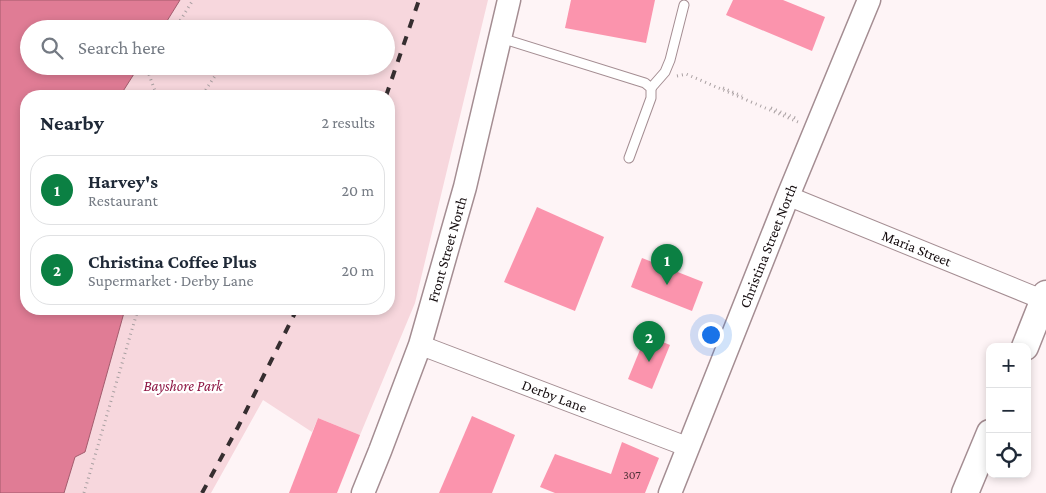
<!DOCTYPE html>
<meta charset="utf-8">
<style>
:root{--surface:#fff;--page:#f2f2f3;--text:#1f2937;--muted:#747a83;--line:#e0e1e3;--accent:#0b8043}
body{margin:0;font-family:"Crimson Pro",serif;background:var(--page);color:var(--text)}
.controls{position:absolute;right:15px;bottom:15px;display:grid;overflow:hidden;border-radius:10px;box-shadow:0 2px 8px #0003}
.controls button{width:45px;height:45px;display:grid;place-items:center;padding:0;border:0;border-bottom:1px solid var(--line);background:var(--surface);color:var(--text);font:25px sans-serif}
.you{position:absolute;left:710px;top:334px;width:18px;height:18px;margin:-12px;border:4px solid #fff;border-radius:50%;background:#1a73e8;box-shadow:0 0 0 8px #1a73e833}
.badge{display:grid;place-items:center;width:32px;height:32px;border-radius:50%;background:var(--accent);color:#fff;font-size:16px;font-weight:700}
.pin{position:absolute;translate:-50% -41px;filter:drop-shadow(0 1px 2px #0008)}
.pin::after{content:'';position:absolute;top:26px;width:18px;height:15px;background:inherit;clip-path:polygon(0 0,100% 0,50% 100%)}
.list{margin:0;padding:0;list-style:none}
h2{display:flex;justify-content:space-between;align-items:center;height:65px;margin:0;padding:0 20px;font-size:21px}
h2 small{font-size:16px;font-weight:400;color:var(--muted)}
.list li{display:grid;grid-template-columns:32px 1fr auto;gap:15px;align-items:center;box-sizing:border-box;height:70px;margin:0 10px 10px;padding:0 10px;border:1px solid var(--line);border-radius:20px}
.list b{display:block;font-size:19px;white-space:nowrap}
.list p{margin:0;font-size:16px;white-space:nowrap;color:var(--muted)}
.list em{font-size:16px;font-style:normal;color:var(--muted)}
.icon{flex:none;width:28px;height:28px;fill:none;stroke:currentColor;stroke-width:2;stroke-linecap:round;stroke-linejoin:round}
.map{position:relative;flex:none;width:1046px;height:493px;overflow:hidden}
.search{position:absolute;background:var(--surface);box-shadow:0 2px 8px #0003;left:20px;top:20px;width:375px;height:55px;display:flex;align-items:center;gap:12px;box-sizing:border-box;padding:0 18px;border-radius:28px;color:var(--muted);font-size:19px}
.panel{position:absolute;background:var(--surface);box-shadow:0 2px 8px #0003;left:20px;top:90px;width:375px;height:225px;border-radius:20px}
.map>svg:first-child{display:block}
</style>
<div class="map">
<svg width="1046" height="493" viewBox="0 0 1046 493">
<rect width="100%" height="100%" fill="#fef4f6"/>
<!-- green -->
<path fill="#f7d7dd" d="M180,0H488L415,303L360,435L318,418L312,432L263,400L211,493H64L75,457L85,452L125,309H389V96H120L139,66H386V29H162Z"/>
<!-- water -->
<path fill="#e07c95" stroke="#a35b6d" d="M0,0H180L162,29H29V66H139L120,96H26V309H125L85,452L75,457L64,493H0Z"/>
<!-- building -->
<g fill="#fb94ad">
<path d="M571,0H655L646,43L565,28Z"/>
<path d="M733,0H783L825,17L812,51L726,15Z"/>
<path d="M537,207L604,237L575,311L504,282Z"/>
<path d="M642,258L703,282L692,311L631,287Z"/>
<path d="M646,335L670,345L652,389L628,379Z"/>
<path d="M472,416L515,435L492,493H439Z"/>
<path d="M318,418L360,435L337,493H289Z"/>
<path d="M622,442L659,458L645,493H555L540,487L555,454L611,474Z"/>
</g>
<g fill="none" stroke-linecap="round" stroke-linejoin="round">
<!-- service casing -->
<g stroke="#a48d92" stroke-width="11">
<g id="service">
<path d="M501,38L645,83L651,88V98L629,158"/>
<path d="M651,88L665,72L670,60L684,5"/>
</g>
</g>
<!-- minor casing -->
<g stroke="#a48d92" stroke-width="21">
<g id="minor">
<path id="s1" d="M788,196L1046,301"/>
<path id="s2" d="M420,345L688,447"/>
</g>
</g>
<!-- tertiary casing -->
<g stroke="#a48d92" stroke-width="25">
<g id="tertiary">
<path id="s3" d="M363,493L380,451L420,345L465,187L509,0"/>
<path id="s4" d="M670,493L788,196L869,0"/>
</g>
</g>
<!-- secondary casing -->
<g stroke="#a48d92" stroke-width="29">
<g id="secondary">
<path d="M1025,347L1046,294"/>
<path d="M965,493L990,433"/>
</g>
</g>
<!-- path -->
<g stroke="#a9a0a2" stroke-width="3" stroke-dasharray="1 4" stroke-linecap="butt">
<path d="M175,29L193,0"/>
<path d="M152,66L148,72L157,96"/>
<path d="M677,76L686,74L798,122"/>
<path d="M723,88L742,96"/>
<path d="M192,96L205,91L221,67"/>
<path d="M771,108L798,119"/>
<path d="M84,493L138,309"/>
</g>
<!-- service -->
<use href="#service" stroke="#fff" stroke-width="9"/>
<!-- minor -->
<use href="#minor" stroke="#fff" stroke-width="19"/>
<!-- tertiary -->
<use href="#tertiary" stroke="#fff" stroke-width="22"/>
<!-- secondary -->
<use href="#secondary" stroke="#fff" stroke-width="26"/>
<!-- rail -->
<g stroke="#362e30" stroke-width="4" stroke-dasharray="9 9" stroke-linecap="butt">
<path d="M386,96L419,0"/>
<path d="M202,493L238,427L297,309"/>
</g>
</g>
<g text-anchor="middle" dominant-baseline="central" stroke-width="4.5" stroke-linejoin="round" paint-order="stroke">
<!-- number labels -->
<g font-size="12" fill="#4f3037">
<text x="632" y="475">307</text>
</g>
<!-- street labels -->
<g font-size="15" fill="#160e10" stroke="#fff">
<text stroke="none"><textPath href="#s4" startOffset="266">Christina Street North</textPath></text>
<text stroke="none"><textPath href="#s1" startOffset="139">Maria Street</textPath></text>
<text stroke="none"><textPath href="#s3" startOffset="258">Front Street North</textPath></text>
<text stroke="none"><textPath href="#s2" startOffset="144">Derby Lane</textPath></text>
</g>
<!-- park labels -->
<g font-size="15" font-style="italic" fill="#8e1644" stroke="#fff">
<text x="183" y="386">Bayshore Park</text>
</g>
</g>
</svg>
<div class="controls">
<button>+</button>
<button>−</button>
<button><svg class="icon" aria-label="locate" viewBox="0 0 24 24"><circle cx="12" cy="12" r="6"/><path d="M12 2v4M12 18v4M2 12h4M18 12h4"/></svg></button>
</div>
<div class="you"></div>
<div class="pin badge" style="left:667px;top:285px">1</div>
<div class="pin badge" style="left:649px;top:362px">2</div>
<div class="search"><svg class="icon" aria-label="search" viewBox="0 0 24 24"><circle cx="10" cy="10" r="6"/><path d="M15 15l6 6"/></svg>Search here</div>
<section class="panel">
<h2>Nearby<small>2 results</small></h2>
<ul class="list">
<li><span class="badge">1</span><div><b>Harvey's</b><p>Restaurant</p></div><em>20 m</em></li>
<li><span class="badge">2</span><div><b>Christina Coffee Plus</b><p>Supermarket · Derby Lane</p></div><em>20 m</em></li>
</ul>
</section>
</div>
